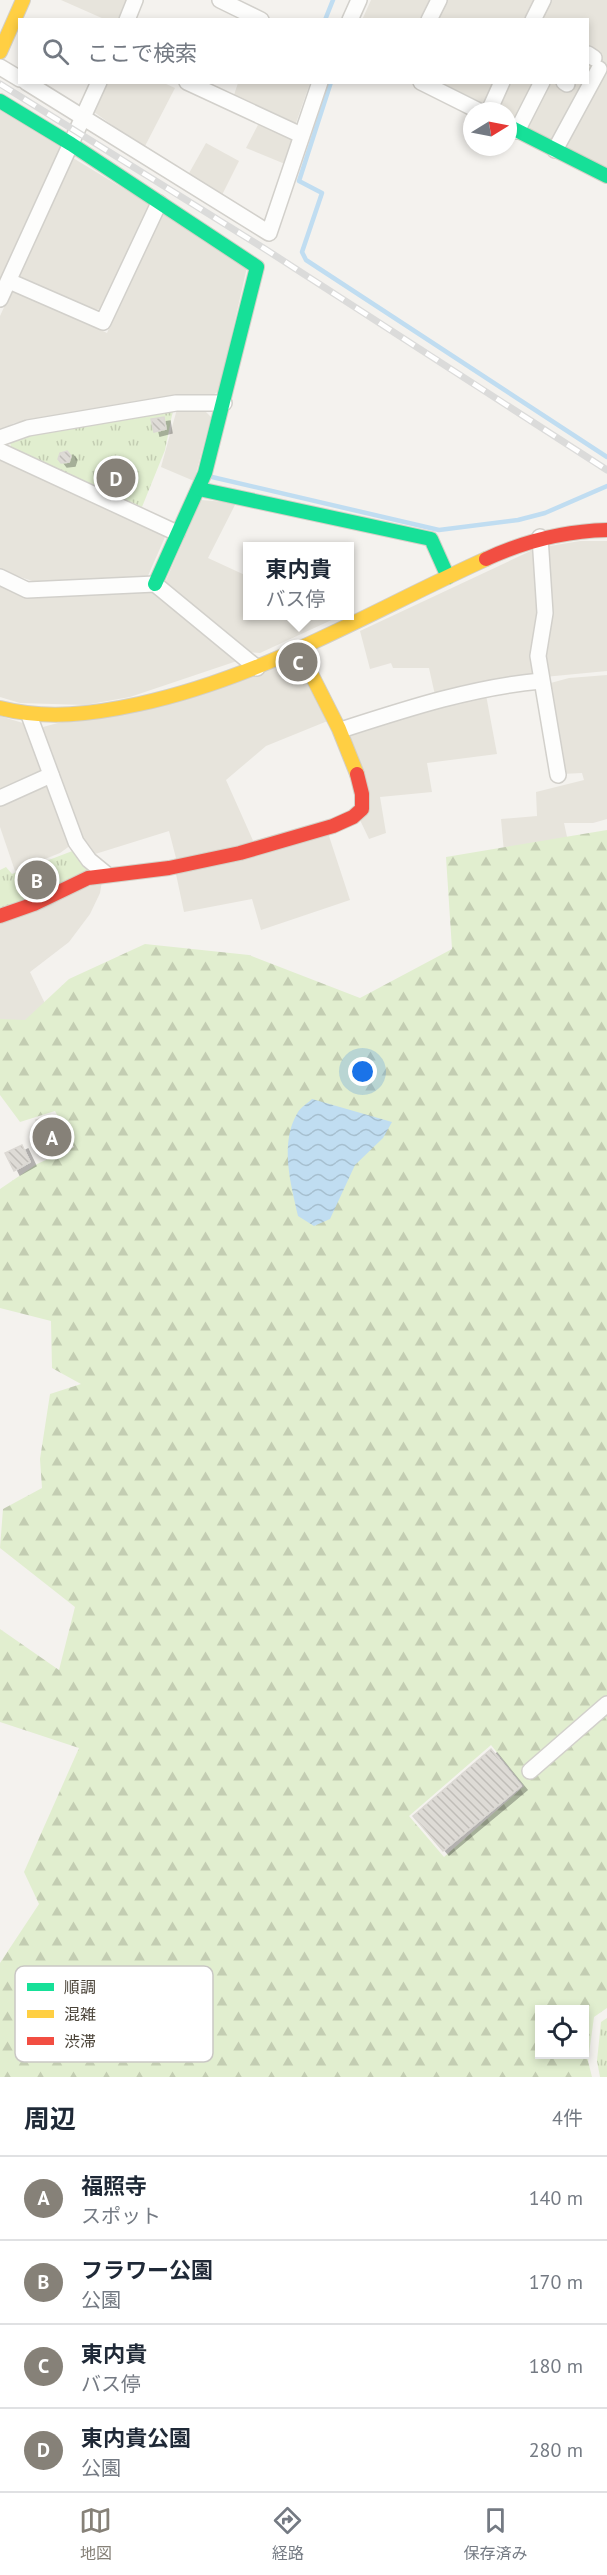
<!DOCTYPE html>
<html lang="ja">
<meta charset="utf-8">
<style>
:root{--surface:#fff;--page:#f2f2f3;--text:#1f2937;--muted:#747a83;--line:#e0e1e3;--accent:#868178}
body{margin:0;font-family:"PT Sans","Noto Sans JP",sans-serif;background:var(--page);color:var(--text)}
.controls{position:absolute;right:18px;bottom:18px;display:grid;overflow:hidden;border-radius:0px;box-shadow:0 3px 9px #0003}
.controls button{width:54px;height:54px;display:grid;place-items:center;padding:0;border:0;border-bottom:2px solid var(--line);background:var(--surface);color:var(--text);font:30px sans-serif}
.compass{position:absolute;left:463px;top:102px;width:54px;height:54px;border-radius:50%;background:var(--surface);box-shadow:0 3px 9px #0003;rotate:80deg}
.you{position:absolute;left:363px;top:1072px;width:21px;height:21px;margin:-15px;border:4px solid #fff;border-radius:50%;background:#1a73e8;box-shadow:0 0 0 9px #1a73e833}
.badge{display:grid;place-items:center;width:39px;height:39px;border-radius:50%;background:var(--accent);color:#fff;font-size:20px;font-weight:700}
.pin{position:absolute;translate:-50% -50%;border:3px solid #fff;box-shadow:0 2px 6px #0006}
.popup{position:absolute;left:243px;top:542px;width:111px;height:78px;box-sizing:border-box;display:grid;place-content:center;border-radius:0px;background:var(--surface);filter:drop-shadow(0 2px 4px #0005);font-size:20px;white-space:nowrap;color:var(--muted)}
.popup b{font-size:22px;color:var(--text)}
.popup::after{content:'';position:absolute;left:50%;top:100%;margin-left:-12px;border:12px solid transparent;border-top-color:var(--surface)}
.list{margin:0;padding:0;list-style:none}
h2{display:flex;justify-content:space-between;align-items:center;height:78px;margin:0;padding:0 24px;font-size:26px}
h2 small{font-size:20px;font-weight:400;color:var(--muted)}
.list li{display:grid;grid-template-columns:39px 1fr auto;gap:18px;align-items:center;box-sizing:border-box;height:84px;padding:0 24px;border-top:2px solid var(--line)}
.list b{display:block;font-size:22px;white-space:nowrap}
.list p{margin:0;font-size:20px;white-space:nowrap;color:var(--muted)}
.list em{font-size:20px;font-style:normal;color:var(--muted)}
.icon{flex:none;width:33px;height:33px;fill:none;stroke:currentColor;stroke-width:2;stroke-linecap:round;stroke-linejoin:round}
.map{position:relative;flex:none;width:607px;height:2077px;overflow:hidden}
.search{position:absolute;background:var(--surface);box-shadow:0 3px 9px #0003;left:18px;right:18px;top:18px;height:66px;display:flex;align-items:center;gap:15px;box-sizing:border-box;padding:0 21px;border-radius:0px;color:var(--muted);font-size:22px}
.sheet{height:414px;background:var(--surface)}
nav{display:flex;justify-content:space-around;align-items:center;box-sizing:border-box;height:84px;border-top:2px solid var(--line);background:var(--surface);font-size:16px;color:var(--muted)}
nav a{display:grid;justify-items:center;gap:3px}
nav .on{color:var(--accent)}
.map>svg:first-child{display:block}
</style>
<div class="map">
<svg width="607" height="2077" viewBox="0 0 607 2077">
<defs>
<pattern id="grass-tufts" width="24" height="20" patternUnits="userSpaceOnUse" patternTransform="scale(1.5)"><rect width="24" height="20" fill="#e1eecf"/><path d="M3 7l-1-3M5 7V3M7 7l1-3M15 17l-1-3M17 17v-4M19 17l1-3" fill="none" stroke="#c3cdb2"/></pattern>
<pattern id="forest-firs" width="22" height="20" patternUnits="userSpaceOnUse" patternTransform="scale(1.5)"><rect width="22" height="20" fill="#e1eecf"/><path d="M5 1l3.5 6h-7zM16 11l3.5 6h-7z" fill="#c3cdb2"/></pattern>
<pattern id="water-waves" width="16" height="10" patternUnits="userSpaceOnUse" patternTransform="scale(1.5)"><rect width="16" height="10" fill="#c0ddf1"/><path d="M0 5q4-4 8 0t8 0" fill="none" stroke="#a6bfcf"/></pattern>
<pattern id="building-back-hatch" width="6" height="6" patternUnits="userSpaceOnUse" patternTransform="scale(1.5)"><rect width="6" height="6" fill="#dedbd6"/><path d="M-1 5l2 2M0 0l6 6M5-1l2 2" fill="none" stroke="#c0bdb8"/></pattern>
<filter id="shadow"><feDropShadow dx="6" dy="4" stdDeviation="0" flood-color="#0004"/></filter>
</defs>
<rect width="100%" height="100%" fill="#f4f2ee"/>
<!-- residential -->
<g fill="#e7e4dc">
<path d="M61,0H130L122,20L104,19Z"/>
<path d="M371,0H430L440,5L444,0H607V168L508,118V111H494L437,83L588,82V20H362Z"/>
<path d="M107,83H164L175,88L144,148L94,112Z"/>
<path d="M238,83V82L310,83L296,123L234,95Z"/>
<path d="M0,108L64,145L0,285Z"/>
<path d="M260,121L294,137L285,164L246,148Z"/>
<path d="M206,143L239,161L222,195L188,175Z"/>
<path d="M73,158L149,204L103,310L90,309L22,280L17,271L68,160Z"/>
<path d="M168,213L247,267L219,391L213,395L189,394L14,423L0,431V316L11,292L15,288L107,333L158,216Z"/>
<path d="M177,409H203L211,417L194,481L161,467Z"/>
<path d="M0,458L162,533L165,537L147,578L38,583L0,570Z"/>
<path d="M201,500L236,503L208,558L247,576V616L338,617L260,653L248,652L164,585Z"/>
<path d="M580,541H607V671L544,677L542,657L544,547Z"/>
<path d="M537,548L542,592L536,676L435,695L429,668H393L391,663L370,669L360,631Z"/>
<path d="M0,584L151,591L240,660L130,697L85,705L20,703L0,697Z"/>
<path d="M300,659L330,720L266,746L226,780L255,845L177,862L169,831L92,855L79,840L39,728Z"/>
<path d="M607,675V819L593,823H564L569,846L504,852L501,819L537,816L536,792L584,780L582,773L562,774L547,684L569,678Z"/>
<path d="M486,695L497,754L427,763L432,792L380,797L386,833L369,839L360,820L350,731Z"/>
<path d="M0,716L26,724L46,774L0,794Z"/>
<path d="M48,780L71,845L60,853L15,871L0,827V802Z"/>
<path d="M328,833L350,900L261,930L252,899L184,912L176,874Z"/>
<path d="M102,881L100,893L90,914L69,942L30,972L49,1012L27,1026L0,1023V924Z"/>
</g>
<!-- grass -->
<g fill="url(#grass-tufts)">
<path d="M173,410L165,450L142,507L11,448L10,441L31,433Z"/>
<path d="M75,850L94,870L0,913V870L6,867L12,874Z"/>
<path d="M607,2018V2077H600L597,2061L601,2022Z"/>
</g>
<!-- forest -->
<path fill="url(#forest-firs)" fill-rule="evenodd" d="M607,830V2008L594,2017L588,2061L592,2077H0V1963L39,1904L24,1872L79,1748L0,1722V1629L59,1670L75,1607L0,1548L3,1509L42,1488L40,1459L50,1394L81,1384L52,1368L51,1321L0,1308V1189L37,1164L74,1147L55,1111L20,1122L0,1095V1019L25,1020L69,979L145,944L249,955L360,998L452,949L446,857ZM491,1745L524,1786L444,1857L409,1816ZM540,2010H584V2054H540Z"/>
<!-- water -->
<path fill="url(#water-waves)" d="M312,1099L392,1122L383,1138L355,1165L330,1219L314,1226L298,1216C291,1184 279,1143 298,1112C301,1107 308,1103 312,1099Z"/>
<g fill="none" stroke-linecap="round" stroke-linejoin="round">
<!-- stream -->
<g stroke="#c0ddf1" stroke-width="4.5">
<path d="M325,20L333,0"/>
<path d="M331,82L299,181L322,193L302,252L306,260L607,457"/>
<path d="M212,477L439,530L518,520L545,513L607,486"/>
</g>
</g>
<!-- building -->
<g fill="url(#building-back-hatch)" stroke="#dcd9d4" stroke-width="1.5" filter="url(#shadow)">
<path d="M164,417L166,429L154,432L151,419Z"/>
<path d="M67,451L71,456L69,462L61,463L58,459L60,453Z"/>
<path d="M51,1116L54,1131L62,1129L65,1143L43,1149L36,1120Z"/>
<path d="M22,1145L30,1162L14,1171L5,1153Z"/>
<path d="M491,1749L521,1786L443,1851L413,1816Z"/>
</g>
<g fill="none" stroke-linecap="round" stroke-linejoin="round">
<!-- street casing -->
<g stroke="#d2d0cb" stroke-width="18">
<g id="street">
<path d="M220,0L261,20"/>
<path d="M127,20L135,0"/>
<path d="M350,20L359,0"/>
<path d="M429,20L439,0"/>
<path d="M533,20L543,0"/>
<path d="M588,54L594,58"/>
<path d="M0,67L20,79"/>
<path d="M26,82L269,233L320,82"/>
<path d="M187,82L301,135"/>
<path d="M421,82L479,111"/>
<path d="M564,82L567,84"/>
<path d="M489,111L502,82"/>
<path d="M517,131L542,82"/>
<path d="M555,150L599,69"/>
<path d="M9,281L103,322L159,203"/>
<path d="M0,299L99,82"/>
<path d="M0,438L28,428L176,403H224"/>
<path d="M0,451L177,533"/>
<path d="M540,537L545,613L538,656L558,775"/>
<path d="M0,577L27,590L155,584L257,668"/>
<path d="M29,715L76,842L89,860L106,874"/>
<path d="M341,730C406,709 473,687 541,681"/>
<path d="M0,798L51,775"/>
<path d="M530,1771L607,1704"/>
</g>
</g>
<!-- fast casing -->
<g stroke="#d3cfc5" stroke-width="16">
<g id="fast">
<path d="M0,101L71,144L257,267L205,473L155,584"/>
<path d="M508,126L607,176"/>
<path d="M199,489L431,539L448,577"/>
</g>
</g>
<!-- slow casing -->
<g stroke="#d3cfc5" stroke-width="16">
<g id="slow">
<path d="M0,52L23,0"/>
<path d="M299,650L339,729L357,774"/>
<path d="M0,708C47,720 93,714 139,704C264,677 371,611 486,559"/>
</g>
</g>
<!-- jam casing -->
<g stroke="#d3cfc5" stroke-width="16">
<g id="jam">
<path d="M486,559C525,541 564,531 607,530"/>
<path d="M0,916L34,904L88,878L169,868L240,853L333,826L353,817L362,809V794L357,774"/>
</g>
</g>
<!-- street -->
<use href="#street" stroke="#fdfdfc" stroke-width="15"/>
<!-- fast -->
<use href="#fast" stroke="#16e098" stroke-width="14"/>
<!-- slow -->
<use href="#slow" stroke="#ffcf43" stroke-width="14"/>
<!-- jam -->
<use href="#jam" stroke="#f24e42" stroke-width="14"/>
<!-- rail casing -->
<g stroke="#dbdbda" stroke-width="7">
<path id="rail" d="M0,84L265,249L607,470"/>
</g>
<!-- rail -->
<use href="#rail" stroke="#fff" stroke-width="4.5" stroke-dasharray="14" stroke-linecap="butt"/>
</g>
<!-- legend -->
<rect x="15" y="1966" width="198" height="96" rx="9" fill="#fff" stroke="#c9c7c4" stroke-width="1.5"/>
<rect x="27" y="1983" width="27" height="8" fill="#16e098"/>
<rect x="27" y="2010" width="27" height="8" fill="#ffcf43"/>
<rect x="27" y="2037" width="27" height="8" fill="#f24e42"/>
<g font-size="16" fill="#4b4439">
<text x="64" y="1993">順調</text>
<text x="64" y="2020">混雑</text>
<text x="64" y="2047">渋滞</text>
</g>
</svg>
<div class="controls">
<button><svg class="icon" aria-label="locate" viewBox="0 0 24 24"><circle cx="12" cy="12" r="6"/><path d="M12 2v4M12 18v4M2 12h4M18 12h4"/></svg></button>
</div>
<svg class="compass" viewBox="-18 -18 36 36"><path d="M0-13l5 13h-10z" fill="#e53935"/><path d="M0 13l5-13h-10z" fill="#747a83"/></svg>
<div class="you"></div>
<div class="pin badge" style="left:52px;top:1137px">A</div>
<div class="pin badge" style="left:37px;top:880px">B</div>
<div class="pin badge" style="left:298px;top:662px">C</div>
<div class="popup"><b>東内貴</b>バス停</div>
<div class="pin badge" style="left:116px;top:478px">D</div>
<div class="search"><svg class="icon" aria-label="search" viewBox="0 0 24 24"><circle cx="10" cy="10" r="6"/><path d="M15 15l6 6"/></svg>ここで検索</div>
</div>
<section class="sheet">
<h2>周辺<small>4件</small></h2>
<ul class="list">
<li><span class="badge">A</span><div><b>福照寺</b><p>スポット</p></div><em>140 m</em></li>
<li><span class="badge">B</span><div><b>フラワー公園</b><p>公園</p></div><em>170 m</em></li>
<li><span class="badge">C</span><div><b>東内貴</b><p>バス停</p></div><em>180 m</em></li>
<li><span class="badge">D</span><div><b>東内貴公園</b><p>公園</p></div><em>280 m</em></li>
</ul>
</section>
<nav>
<a class="on"><svg class="icon" aria-label="map" viewBox="0 0 24 24"><path d="M3 6l6-2 6 2 6-2v14l-6 2-6-2-6 2zM9 4v14M15 6v14"/></svg>地図</a>
<a><svg class="icon" aria-label="directions" viewBox="0 0 24 24"><path d="M12 3l9 9-9 9-9-9zM9 14v-3h6M13 9l2 2-2 2"/></svg>経路</a>
<a><svg class="icon" aria-label="saved" viewBox="0 0 24 24"><path d="M7 4h10v16l-5-4-5 4z"/></svg>保存済み</a>
</nav>
